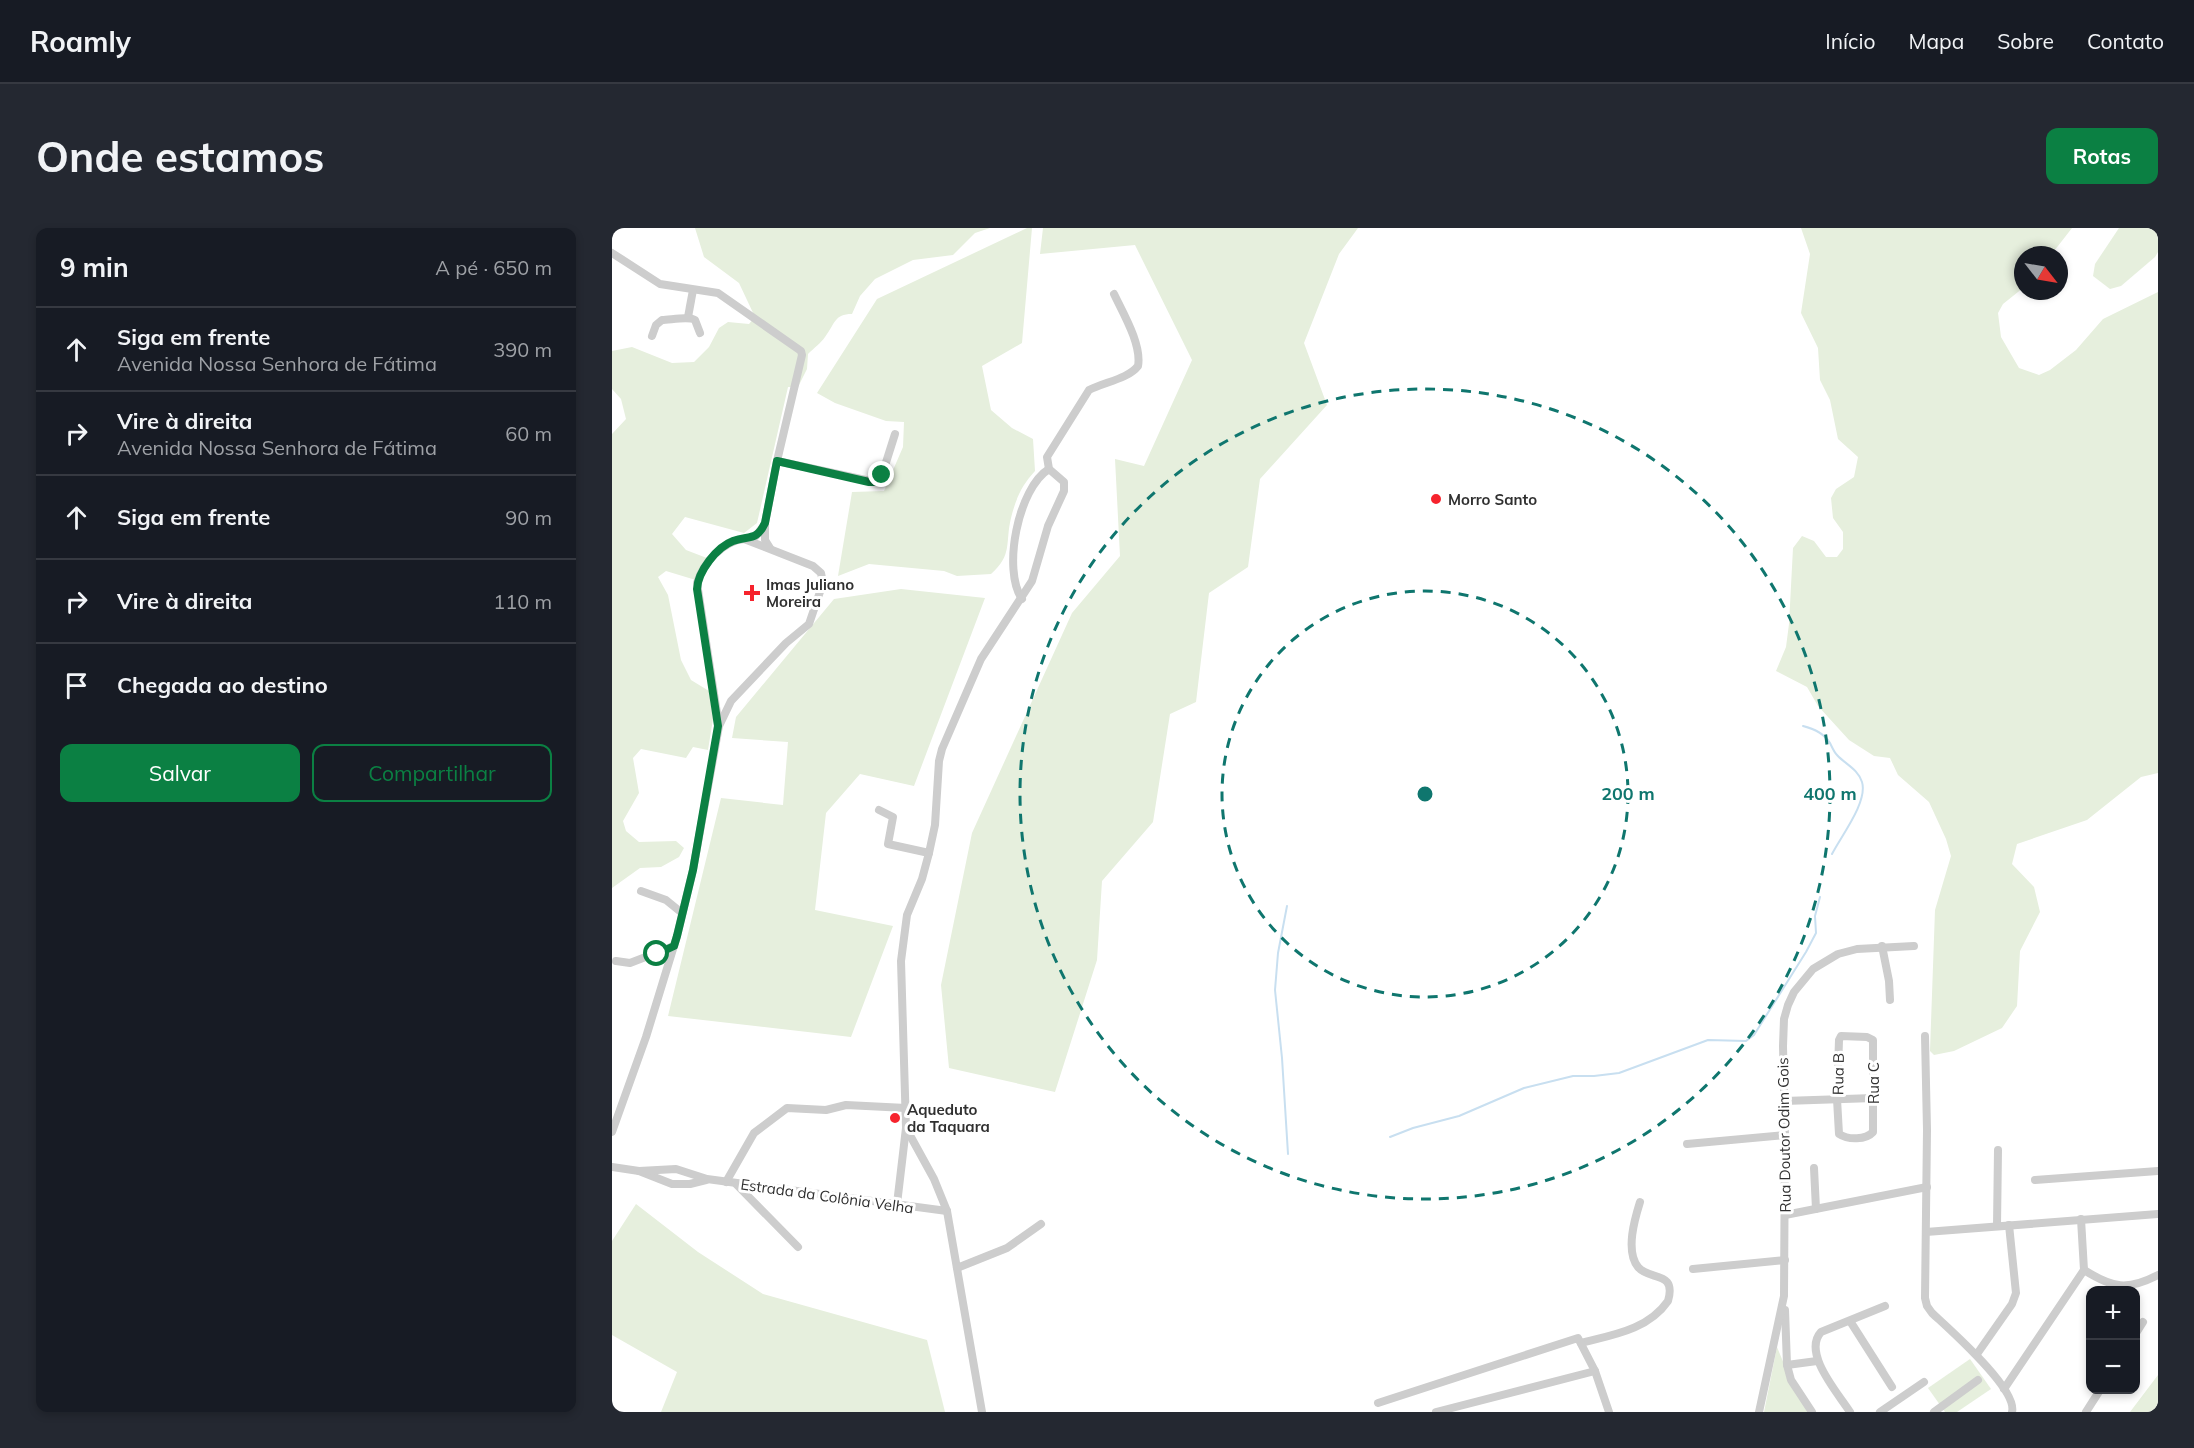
<!DOCTYPE html>
<html lang="pt">
<meta charset="utf-8">
<style>
:root{--surface:#171b24;--page:#242831;--text:#f1f3f6;--muted:#9ea1a6;--line:#363941;--accent:#0b8043}
body{margin:0;font-family:Mulish,sans-serif;background:var(--page);color:var(--text)}
.controls{position:absolute;right:18px;bottom:18px;display:grid;overflow:hidden;border-radius:12px;box-shadow:0 3px 9px #0003}
.controls button{width:54px;height:54px;display:grid;place-items:center;padding:0;border:0;border-bottom:2px solid var(--line);background:var(--surface);color:var(--text);font:30px sans-serif}
.compass{position:absolute;left:1402px;top:18px;width:54px;height:54px;border-radius:50%;background:var(--surface);box-shadow:0 3px 9px #0003;rotate:121deg}
.stop{position:absolute;width:18px;height:18px;margin:-14px;border:4px solid #0b8043;border-radius:50%;background:#fff}
.stop.end{background:#0b8043;border-color:#fff;box-shadow:0 2px 6px #0008}
.list{margin:0;padding:0;list-style:none}
h2{display:flex;justify-content:space-between;align-items:center;height:78px;margin:0;padding:0 24px;font-size:26px}
h2 small{font-size:20px;font-weight:400;color:var(--muted)}
.list li{display:grid;grid-template-columns:39px 1fr auto;gap:18px;align-items:center;box-sizing:border-box;height:84px;padding:0 24px;border-top:2px solid var(--line)}
.list b{display:block;font-size:22px;white-space:nowrap}
.list p{margin:0;font-size:20px;white-space:nowrap;color:var(--muted)}
.list em{font-size:20px;font-style:normal;color:var(--muted)}
.actions{display:flex;gap:12px;padding:18px 24px}
.actions a{flex:1;padding:14px 0;border:2px solid var(--accent);border-radius:12px;text-align:center;font-size:21px;color:var(--accent)}
.actions .main{background:var(--accent);color:#fff}
.icon{flex:none;width:33px;height:33px;fill:none;stroke:currentColor;stroke-width:2;stroke-linecap:round;stroke-linejoin:round}
.map{position:relative;flex:none;width:1546px;height:1184px;overflow:hidden;border-radius:12px}
header{display:flex;align-items:center;gap:36px;box-sizing:border-box;height:84px;padding:0 30px;background:var(--surface);border-bottom:2px solid var(--line)}
header strong{font-size:28px}
nav{display:flex;gap:33px;margin-inline-start:auto;font-size:21px}
.intro{display:flex;align-items:center;justify-content:space-between;box-sizing:border-box;height:144px;padding:0 36px}
h1{margin:0;font-size:42px}
.button{padding:15px 27px;border-radius:12px;background:var(--accent);color:#fff;font-size:21px;font-weight:700}
main{display:flex;gap:36px;padding:0 36px}
aside{flex:1;background:var(--surface);border-radius:12px;box-shadow:0 3px 9px #0003}
.map>svg:first-child{display:block}
</style>
<header>
<strong>Roamly</strong>
<nav><a>Início</a><a>Mapa</a><a>Sobre</a><a>Contato</a></nav>
</header>
<div class="intro"><h1>Onde estamos</h1><a class="button">Rotas</a></div>
<main>
<aside>
<h2>9 min<small>A pé · 650 m</small></h2>
<ul class="list">
<li><svg class="icon" aria-label="ahead" viewBox="0 0 24 24"><path d="M12 20V5M6 11l6-6 6 6"/></svg><div><b>Siga em frente</b><p>Avenida Nossa Senhora de Fátima</p></div><em>390 m</em></li>
<li><svg class="icon" aria-label="right" viewBox="0 0 24 24"><path d="M7 20v-9h11M14 6l5 5-5 5"/></svg><div><b>Vire à direita</b><p>Avenida Nossa Senhora de Fátima</p></div><em>60 m</em></li>
<li><svg class="icon" aria-label="ahead" viewBox="0 0 24 24"><path d="M12 20V5M6 11l6-6 6 6"/></svg><div><b>Siga em frente</b></div><em>90 m</em></li>
<li><svg class="icon" aria-label="right" viewBox="0 0 24 24"><path d="M7 20v-9h11M14 6l5 5-5 5"/></svg><div><b>Vire à direita</b></div><em>110 m</em></li>
<li><svg class="icon" aria-label="arrive" viewBox="0 0 24 24"><path d="M6 21V4h12l-3 4 3 4H6"/></svg><div><b>Chegada ao destino</b></div></li>
</ul>
<div class="actions"><a class="main">Salvar</a><a>Compartilhar</a></div>
</aside>
<div class="map">
<svg width="1546" height="1184" viewBox="0 0 1546 1184">
<rect width="100%" height="100%" fill="#fff"/>
<!-- green -->
<g fill="#e6efdd">
<path d="M83,0H378L363,5L341,27L301,32L263,51L248,68L240,86C222,86 223,96 213,109C209,115 202,120 196,126L195,141L186,159H176L145,295L132,305L73,289L60,306L74,322L100,332L87,353L54,343L46,349L56,367L69,432L79,452L97,463L101,491L96,522L81,519L74,530L29,521L21,530L27,565L11,593L14,603L27,614L64,613L72,620L67,629L49,639L28,640L0,660V206L14,191L9,171L0,161V123L20,119L60,135L82,134L97,119L107,100L116,94L137,96L143,89L127,55L92,29Z"/>
<path d="M415,0H420L410,115L370,138L379,182L400,200L421,211L423,243C410,257 404,270 399,290C393,314 401,327 379,346L345,348L332,343L257,336L226,348L240,264L272,263L291,219L292,194L274,193L223,175L205,165L265,71Z"/>
<path d="M431,0H746L727,26L692,115L715,177L648,251L636,339L597,365L584,474L558,486L541,594L490,653L485,732L443,864L337,840L329,757L360,605L460,385L508,328L503,231L532,238L580,132L523,17L428,26Z"/>
<path d="M1189,0H1460L1439,27H1411V60L1391,76L1386,85L1389,109L1407,140L1427,147L1438,142L1464,122L1491,91L1546,64V545L1529,549L1475,592L1405,616L1400,636L1422,659L1428,684L1408,723L1405,778L1390,800L1342,823L1322,827L1318,823L1323,682L1339,628L1334,611L1317,574L1286,547L1278,530L1262,528L1237,512L1206,478L1195,459L1164,443L1174,419L1177,396L1181,320L1190,308L1202,313L1214,329H1225L1231,321V304L1221,290L1219,270L1224,261L1242,249L1246,229L1226,211L1218,172L1208,152L1206,120L1189,85L1198,26Z"/>
<path d="M1507,0H1546V24L1543,29L1509,58L1498,61L1481,48L1483,36Z"/>
<path d="M289,361L373,370L302,558L248,546L214,585L203,682L281,698L239,809L56,788L109,570L171,577L176,514L120,510L124,489L222,371Z"/>
<path d="M24,976L86,1024L151,1066L315,1112L333,1184H49L65,1144L0,1107V1013Z"/>
<path d="M1165,1119L1182,1160L1198,1184H1152Z"/>
<path d="M1358,1131L1379,1161L1345,1184H1333L1316,1160Z"/>
<path d="M1546,1146V1184H1518L1546,1147Z"/>
</g>
<g fill="none" stroke-linecap="round" stroke-linejoin="round">
<!-- stream -->
<g stroke="#c8dff0" stroke-width="2">
<path d="M1191,498C1202,501 1212,505 1218,515C1220,519 1222,524 1225,527C1233,536 1246,541 1250,554C1256,574 1229,608 1220,626"/>
<path d="M675,678L666,725L663,762L670,830L676,926"/>
<path d="M778,909L801,900L847,888L912,860L961,848H982L1007,845L1096,812L1134,813L1142,807L1194,724L1204,705L1203,688L1208,669"/>
</g>
<!-- minor -->
<g stroke="#cdcdcd" stroke-width="8">
<path d="M0,25L48,56L106,65L189,123L190,127L186,144L165,233L153,295V312L158,320"/>
<path d="M76,89L81,62"/>
<path d="M40,108L44,97L50,92C58,92 77,88 83,92L88,105"/>
<path d="M165,233L263,254L270,247L283,206"/>
<path d="M132,311L144,308L152,297"/>
<path d="M410,371C390,342 406,260 437,241"/>
<path d="M267,582L281,589L276,616L317,625"/>
<path d="M29,663L54,672L70,685"/>
<path d="M1270,718L1277,753L1278,772"/>
<path d="M4,733L18,735L62,718"/>
<path d="M1229,808L1255,809L1261,812V904C1254,912 1236,912 1227,906L1225,871L1227,812Z"/>
<path d="M1313,808L1315,902L1313,1070L1315,1078L1320,1085C1337,1101 1406,1161 1400,1184"/>
<path d="M1172,873L1262,870"/>
<path d="M0,904L34,809L65,708L81,642L107,498L85,355C91,335 111,313 132,311L201,338L209,345L211,355L197,396L174,415L119,473L107,498"/>
<path d="M1075,916L1173,907"/>
<path d="M0,939L27,943L60,956H78L94,952"/>
<path d="M1202,940L1204,981"/>
<path d="M27,943L64,941L95,951L335,983"/>
<path d="M1423,952L1546,943"/>
<path d="M114,954L142,905L175,880L214,882L234,877L294,880"/>
<path d="M124,956L186,1019"/>
<path d="M285,976L294,900"/>
<path d="M1173,987L1315,959"/>
<path d="M1385,998L1386,922"/>
<path d="M1314,1004L1546,986"/>
<path d="M345,1040L395,1020L429,996"/>
<path d="M1081,1041L1173,1032"/>
<path d="M1472,1042C1501,1060 1515,1063 1546,1047"/>
<path d="M1173,1082L1175,1137L1179,1152L1200,1184"/>
<path d="M1238,1093L1280,1159"/>
<path d="M1524,1105L1531,1094"/>
<path d="M969,1115C1000,1107 1036,1102 1056,1073C1065,1042 1037,1053 1026,1039C1013,1023 1023,990 1028,974"/>
<path d="M1365,1126L1400,1076L1404,1065L1397,997"/>
<path d="M1175,1137L1205,1133"/>
<path d="M1392,1161L1472,1042L1469,991"/>
<path d="M766,1175L966,1110L983,1143L997,1184"/>
<path d="M370,1184L335,983L322,951L294,900L289,733L295,687L310,651L317,625L323,597L327,533L330,521L369,431L420,353L436,298L452,263V254L437,241L435,229L477,162C492,154 516,151 526,138C530,117 511,85 502,66"/>
<path d="M824,1184L983,1143"/>
<path d="M1147,1184L1172,1068L1173,907L1171,818L1172,791L1176,777L1182,764L1201,741L1226,726L1245,721L1302,718"/>
<path d="M1238,1184C1226,1165 1190,1125 1209,1104L1273,1078"/>
<path d="M1268,1184L1312,1154"/>
<path d="M1322,1184L1366,1152"/>
<path d="M1474,1184L1488,1162"/>
</g>
</g>
<g fill="none" stroke-linecap="round" stroke-linejoin="round">
<!-- route -->
<path stroke="#0b8043" stroke-width="8" d="M45,726L62,718L65,708L81,642L106,498L85,361C86,343 105,319 121,313C137,307 144,314 153,295L165,233L257,254H263L270,247"/>
</g>
<!-- distance rings -->
<g fill="none" stroke="#0f766e" stroke-width="3" stroke-dasharray="10 8">
<circle cx="813" cy="566" r="203"/>
<circle cx="813" cy="566" r="405"/>
</g>
<!-- markers -->
<g fill="#f6232d" stroke="#fff" stroke-width="2">
<circle cx="824" cy="271" r="6"/>
<path d="M137 356h6v6h6v6h-6v6h-6v-6h-6v-6h6z"/>
<circle cx="283" cy="890" r="6"/>
</g>
<g text-anchor="middle" dominant-baseline="central" stroke-width="6" stroke-linejoin="round" paint-order="stroke">
<!-- poi labels -->
<g font-size="15" font-weight="bold" fill="#303030" stroke="#fff" text-anchor="start">
<text x="836" y="271">Morro Santo</text>
<text x="154" y="356">Imas Juliano<tspan x="154" dy="17">Moreira</tspan></text>
<text x="295" y="881">Aqueduto<tspan x="295" dy="17">da Taquara</tspan></text>
</g>
<!-- street labels -->
<g font-size="15" fill="#303030" stroke="#fff">
<text transform="translate(1226 846) rotate(-89)">Rua B</text>
<text transform="translate(1261 855) rotate(-90)">Rua C</text>
<text transform="translate(1172 907) rotate(-91)">Rua Doutor Odim Gois</text>
<text transform="translate(215 968) rotate(8)">Estrada da Colônia Velha</text>
</g>
</g>
<circle cx="813" cy="566" r="9" fill="#0f766e" stroke="#fff" stroke-width="3"/>
<g font-size="18" text-anchor="middle" font-weight="bold" fill="#0f766e" stroke="#fff" stroke-width="6" stroke-linejoin="round" paint-order="stroke">
<text x="1016" y="572">200 m</text>
<text x="1218" y="572">400 m</text>
</g>
</svg>
<div class="controls">
<button>+</button>
<button>−</button>
</div>
<svg class="compass" viewBox="-18 -18 36 36"><path d="M0-13l5 13h-10z" fill="#e53935"/><path d="M0 13l5-13h-10z" fill="#9ea1a6"/></svg>
<div class="stop" style="left:45px;top:726px"></div>
<div class="stop end" style="left:270px;top:247px"></div>
</div>
</main>
